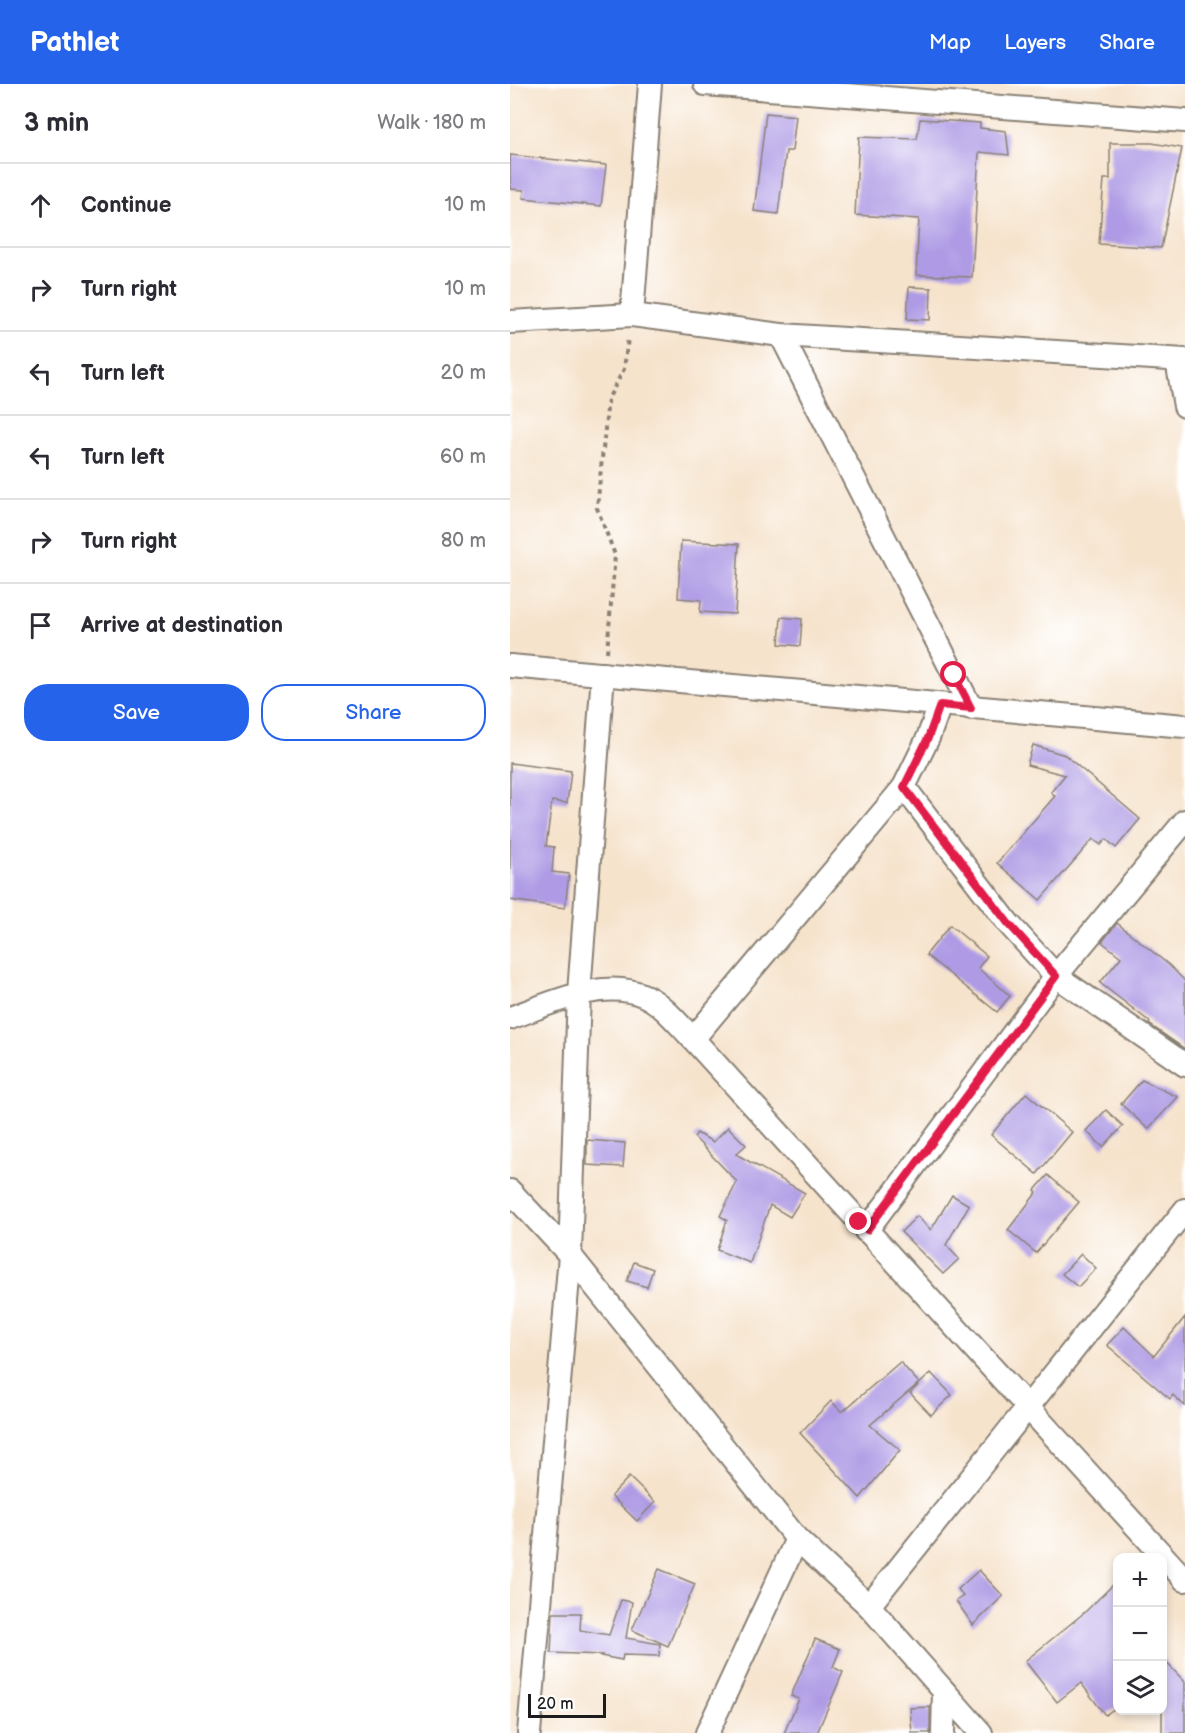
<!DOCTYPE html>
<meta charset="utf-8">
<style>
:root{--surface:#fff;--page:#f2f2f3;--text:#2b2b33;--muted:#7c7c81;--line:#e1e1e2;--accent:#2563eb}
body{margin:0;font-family:"Balsamiq Sans",sans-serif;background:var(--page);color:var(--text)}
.controls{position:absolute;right:18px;bottom:18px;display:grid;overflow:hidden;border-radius:12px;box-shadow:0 3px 9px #0003}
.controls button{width:54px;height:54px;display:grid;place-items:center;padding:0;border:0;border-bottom:2px solid var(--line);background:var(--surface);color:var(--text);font:30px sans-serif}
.scale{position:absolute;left:18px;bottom:15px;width:78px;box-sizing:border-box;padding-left:6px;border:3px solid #1c1c1c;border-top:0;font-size:16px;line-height:21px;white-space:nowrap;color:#1c1c1c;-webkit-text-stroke:4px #fff;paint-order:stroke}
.stop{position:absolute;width:18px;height:18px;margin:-14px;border:4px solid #e11d48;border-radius:50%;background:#fff}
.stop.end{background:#e11d48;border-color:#fff;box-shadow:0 2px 6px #0008}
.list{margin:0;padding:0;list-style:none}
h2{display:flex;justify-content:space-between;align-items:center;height:78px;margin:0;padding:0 24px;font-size:26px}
h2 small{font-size:20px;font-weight:400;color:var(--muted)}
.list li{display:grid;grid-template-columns:39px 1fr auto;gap:18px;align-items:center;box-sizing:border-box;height:84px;padding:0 24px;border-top:2px solid var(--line)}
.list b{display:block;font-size:22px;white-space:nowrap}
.list em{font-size:20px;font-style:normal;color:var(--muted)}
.actions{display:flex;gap:12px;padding:18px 24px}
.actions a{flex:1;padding:14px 0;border:2px solid var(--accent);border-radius:24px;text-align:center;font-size:21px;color:var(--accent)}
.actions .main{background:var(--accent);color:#fff}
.icon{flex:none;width:33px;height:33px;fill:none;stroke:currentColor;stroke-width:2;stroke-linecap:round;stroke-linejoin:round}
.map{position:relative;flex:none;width:675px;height:1649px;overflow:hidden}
header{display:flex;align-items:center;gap:36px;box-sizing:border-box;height:84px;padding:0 30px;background:var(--accent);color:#fff}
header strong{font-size:28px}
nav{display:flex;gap:33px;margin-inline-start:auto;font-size:21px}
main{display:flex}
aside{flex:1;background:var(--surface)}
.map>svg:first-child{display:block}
</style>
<header>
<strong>Pathlet</strong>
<nav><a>Map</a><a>Layers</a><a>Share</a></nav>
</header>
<main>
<aside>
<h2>3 min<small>Walk · 180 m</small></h2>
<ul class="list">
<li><svg class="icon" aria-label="ahead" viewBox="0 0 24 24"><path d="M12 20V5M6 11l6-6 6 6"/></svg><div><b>Continue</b></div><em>10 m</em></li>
<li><svg class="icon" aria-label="right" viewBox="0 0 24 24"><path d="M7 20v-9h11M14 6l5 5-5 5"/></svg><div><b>Turn right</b></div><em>10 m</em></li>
<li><svg class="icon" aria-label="left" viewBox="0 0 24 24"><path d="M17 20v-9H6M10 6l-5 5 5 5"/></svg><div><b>Turn left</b></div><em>20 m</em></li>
<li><svg class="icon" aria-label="left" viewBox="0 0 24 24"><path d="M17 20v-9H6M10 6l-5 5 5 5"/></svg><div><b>Turn left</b></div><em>60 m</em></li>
<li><svg class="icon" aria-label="right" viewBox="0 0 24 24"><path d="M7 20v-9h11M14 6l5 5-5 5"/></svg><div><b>Turn right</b></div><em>80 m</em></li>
<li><svg class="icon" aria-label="arrive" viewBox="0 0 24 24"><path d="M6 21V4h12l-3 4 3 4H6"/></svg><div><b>Arrive at destination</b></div></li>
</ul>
<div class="actions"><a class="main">Save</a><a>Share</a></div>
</aside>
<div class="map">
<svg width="675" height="1649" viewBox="0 0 675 1649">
<rect width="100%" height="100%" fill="#fff"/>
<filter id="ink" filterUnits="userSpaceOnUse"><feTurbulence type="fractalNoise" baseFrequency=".0167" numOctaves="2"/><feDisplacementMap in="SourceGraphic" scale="12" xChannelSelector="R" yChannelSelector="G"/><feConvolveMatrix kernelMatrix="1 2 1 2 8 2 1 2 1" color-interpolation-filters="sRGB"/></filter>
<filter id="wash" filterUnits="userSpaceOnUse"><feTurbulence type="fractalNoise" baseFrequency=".008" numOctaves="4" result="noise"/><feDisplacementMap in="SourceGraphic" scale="24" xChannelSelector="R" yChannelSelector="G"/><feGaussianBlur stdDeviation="1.35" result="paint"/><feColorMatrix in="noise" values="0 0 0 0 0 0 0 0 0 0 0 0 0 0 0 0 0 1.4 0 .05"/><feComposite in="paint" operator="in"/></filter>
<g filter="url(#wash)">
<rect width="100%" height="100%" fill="#f6e3cc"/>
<g id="blocks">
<!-- building -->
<g fill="#af9be5">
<path d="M256,29L286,32L282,67H276L268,130L244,127Z"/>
<path d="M410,35L470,39V44L496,47L499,71L469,68L462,193L406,191L409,135L345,131L349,53L407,55Z"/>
<path d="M600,59H642L672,64L651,164L589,160L594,95H600Z"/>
<path d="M0,71L96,81L91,122L13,114L14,106L0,105Z"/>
<path d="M399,203L421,204L420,236L397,235Z"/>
<path d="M171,457L229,460L225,530L190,528L191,516L168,514Z"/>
<path d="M271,533L292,535L290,562L269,560Z"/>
<path d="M523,661L555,671L630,735L606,764L596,755L591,761L583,755L530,816L487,779L545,712L541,708L555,691L517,681Z"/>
<path d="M0,679L61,687L57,719L42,717L36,762L44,763L42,788L59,790L55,824L0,816Z"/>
<path d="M607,839L659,881L675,897V965L639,940L640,938L590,899L611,873L592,858Z"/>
<path d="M440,841L477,872L468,884L500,912L487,928L416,871Z"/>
<path d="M632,996L668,1013L638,1045L611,1020Z"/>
<path d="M516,1009L562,1048L527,1090L481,1051Z"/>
<path d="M596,1026L613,1042L593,1063L576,1047Z"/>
<path d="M218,1043L236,1061L226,1070L295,1109L280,1133L260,1121L240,1179L207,1166L217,1136L210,1132L227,1098L184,1053L187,1049L203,1058Z"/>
<path d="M77,1056L115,1059L113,1083L77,1081Z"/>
<path d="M538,1091L569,1118L526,1169L498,1146L527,1108L525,1106Z"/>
<path d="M442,1111L459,1121L436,1161L449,1175L433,1190L391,1148L407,1132L421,1146Z"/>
<path d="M571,1170L586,1184L568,1203L552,1190Z"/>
<path d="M124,1178L143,1185L137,1203L117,1197Z"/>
<path d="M675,1233V1322L663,1311L660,1315L597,1261L614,1243L644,1272Z"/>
<path d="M390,1278L409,1299L360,1341L390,1366L350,1414L290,1349L321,1317L332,1328Z"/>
<path d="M421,1289L442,1311L421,1331L400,1309Z"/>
<path d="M119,1393L145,1418L127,1437L101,1412Z"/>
<path d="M149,1485L185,1500L158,1562L122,1546Z"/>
<path d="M469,1486L493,1512L463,1541L446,1517L453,1512L448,1505Z"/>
<path d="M608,1496V1622L595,1631L571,1599L547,1618L515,1577L575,1528Z"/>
<path d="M111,1516L122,1518L116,1554L150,1560L149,1572L113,1571L112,1576L91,1572L92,1571L41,1569L43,1529H71L70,1546L99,1551Z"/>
<path d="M305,1555L330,1565L323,1583L333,1588L307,1649H274L289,1615L281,1612Z"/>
<path d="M652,1574L675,1598V1649H652Z"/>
<path d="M420,1623V1649H402L400,1624Z"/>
</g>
</g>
</g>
<g filter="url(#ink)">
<use href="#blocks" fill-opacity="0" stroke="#898074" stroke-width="1.5"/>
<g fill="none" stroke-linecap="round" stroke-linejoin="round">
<!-- minor casing -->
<g stroke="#898074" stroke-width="26">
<g id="minor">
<path d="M195,0L675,37"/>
<path d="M122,231L140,0"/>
<path d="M0,238L122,231L271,251L675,276"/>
<path d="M271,251L461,624"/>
<path d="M667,276L675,322"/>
<path d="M0,582L675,642"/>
<path d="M394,703L498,839L546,892L675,981"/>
<path d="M0,934C40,920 93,893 135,912C154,921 169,941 183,955L675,1496"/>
<path d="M183,955L394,703L418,654L430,621"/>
<path d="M0,1107L60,1171L287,1455L359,1522L471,1649"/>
<path d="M356,1147L546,892L675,737"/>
<path d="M359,1522L675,1126"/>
<path d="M19,1649L60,1171L69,909L93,590"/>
<path d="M197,1649L287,1455"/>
<path d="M433,1649L434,1607"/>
</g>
</g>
<!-- path -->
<path stroke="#898074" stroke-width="4" stroke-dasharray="4.5 4.5" stroke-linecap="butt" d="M97,568L105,471L87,424L98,315L114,285L118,254"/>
<!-- minor -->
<use href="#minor" stroke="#fff" stroke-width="22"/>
</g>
</g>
<g fill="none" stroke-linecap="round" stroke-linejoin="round" filter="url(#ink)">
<!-- route -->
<path stroke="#e11d48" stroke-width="8" d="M349,1138L357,1146L546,892L498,839L394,703L418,654L430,621L461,624L444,591"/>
</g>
</svg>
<div class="controls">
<button>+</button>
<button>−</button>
<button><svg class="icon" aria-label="layers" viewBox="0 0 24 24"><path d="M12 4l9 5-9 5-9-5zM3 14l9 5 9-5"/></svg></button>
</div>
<div class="scale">20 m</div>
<div class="stop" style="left:444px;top:591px"></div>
<div class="stop end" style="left:349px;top:1138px"></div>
</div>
</main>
